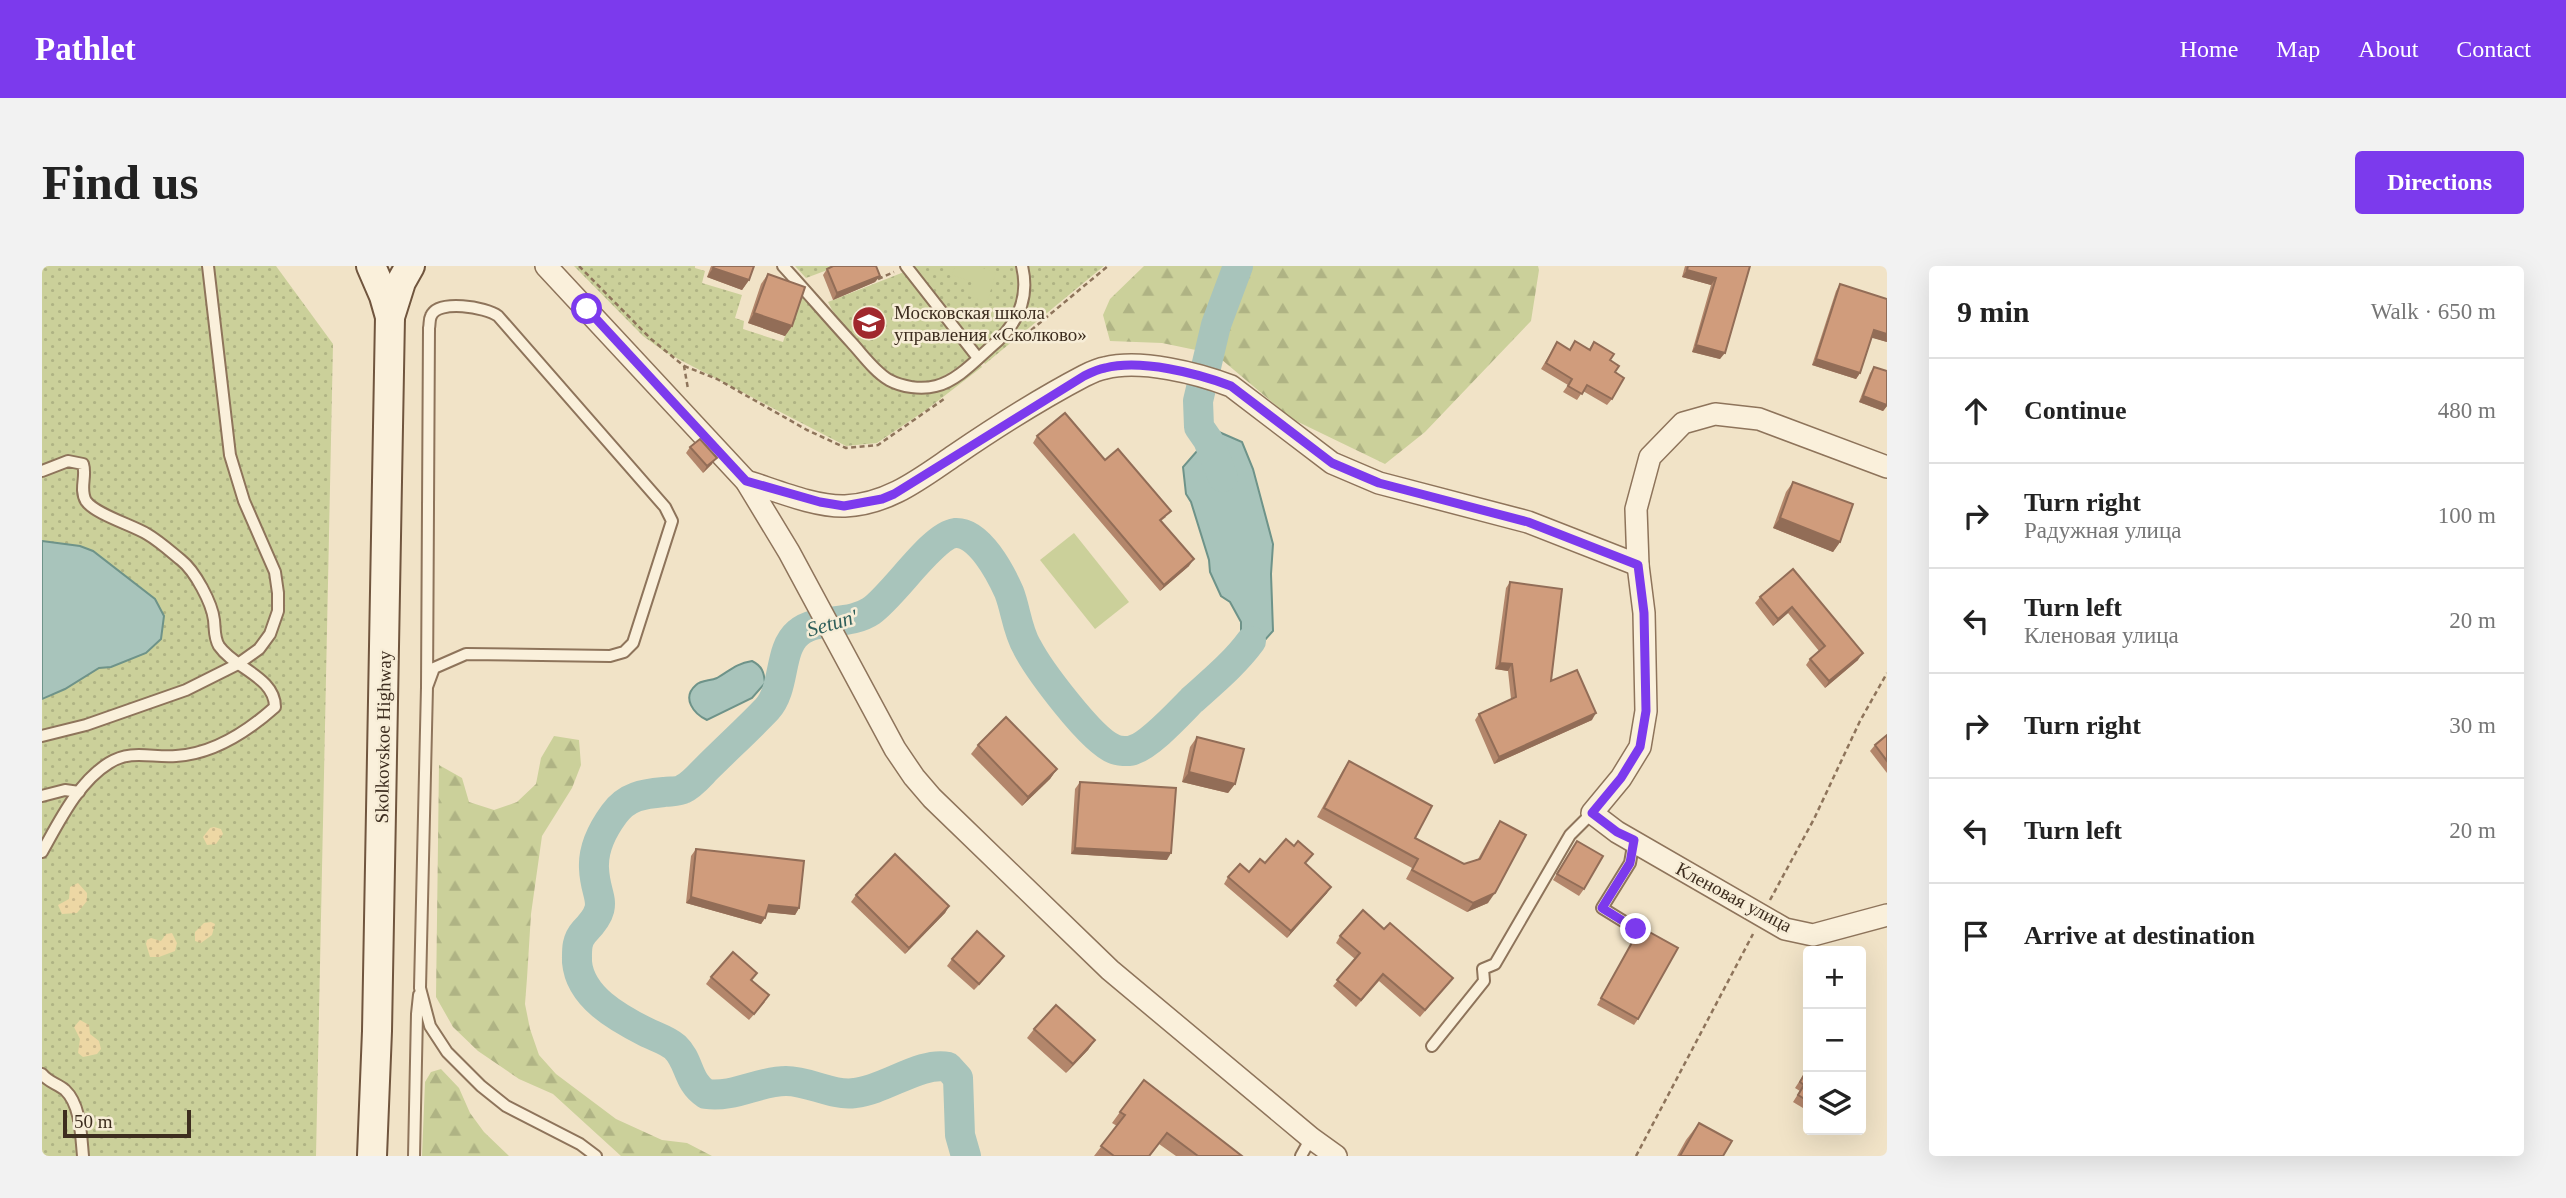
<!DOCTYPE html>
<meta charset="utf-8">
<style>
:root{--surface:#fff;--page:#f2f2f2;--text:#222;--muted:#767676;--line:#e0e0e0;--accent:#7c3aed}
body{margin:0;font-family:"Times New Roman",serif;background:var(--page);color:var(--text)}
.controls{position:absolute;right:21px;bottom:21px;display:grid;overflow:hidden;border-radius:7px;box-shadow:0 7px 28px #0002}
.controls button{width:63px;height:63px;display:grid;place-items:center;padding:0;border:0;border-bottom:2px solid var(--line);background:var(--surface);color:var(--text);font:35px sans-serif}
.scale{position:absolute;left:21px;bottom:18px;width:128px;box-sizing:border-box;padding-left:7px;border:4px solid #3d2d1f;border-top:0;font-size:19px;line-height:24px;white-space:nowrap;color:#3d2d1f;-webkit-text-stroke:5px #f7edd7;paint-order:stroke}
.stop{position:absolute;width:21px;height:21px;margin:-16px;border:5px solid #7c3aed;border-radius:50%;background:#fff}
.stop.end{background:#7c3aed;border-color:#fff;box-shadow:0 2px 7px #0008}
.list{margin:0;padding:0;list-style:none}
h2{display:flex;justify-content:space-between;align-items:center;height:91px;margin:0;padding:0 28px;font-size:30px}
h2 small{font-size:23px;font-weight:400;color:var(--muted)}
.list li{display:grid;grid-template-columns:46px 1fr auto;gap:21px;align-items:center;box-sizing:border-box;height:105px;padding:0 28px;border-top:2px solid var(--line)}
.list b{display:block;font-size:26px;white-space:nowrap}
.list p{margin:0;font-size:23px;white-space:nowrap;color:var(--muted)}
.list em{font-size:23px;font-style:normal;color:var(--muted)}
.icon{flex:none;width:38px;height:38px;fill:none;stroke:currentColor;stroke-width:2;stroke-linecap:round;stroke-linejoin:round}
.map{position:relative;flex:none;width:1845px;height:890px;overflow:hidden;border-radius:7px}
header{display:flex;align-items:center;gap:42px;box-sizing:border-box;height:98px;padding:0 35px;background:var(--accent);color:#fff}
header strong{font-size:33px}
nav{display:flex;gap:38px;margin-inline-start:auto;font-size:24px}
.intro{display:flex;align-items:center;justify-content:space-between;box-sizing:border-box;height:168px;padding:0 42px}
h1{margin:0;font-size:49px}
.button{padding:18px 32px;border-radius:7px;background:var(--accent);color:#fff;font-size:24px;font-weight:700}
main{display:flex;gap:42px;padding:0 42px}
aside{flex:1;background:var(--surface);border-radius:7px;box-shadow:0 7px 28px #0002}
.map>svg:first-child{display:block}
</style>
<header>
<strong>Pathlet</strong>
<nav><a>Home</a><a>Map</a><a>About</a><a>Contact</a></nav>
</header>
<div class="intro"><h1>Find us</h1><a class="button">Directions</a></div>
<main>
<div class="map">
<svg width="1845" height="890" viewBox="0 0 1845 890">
<defs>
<pattern id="grass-dots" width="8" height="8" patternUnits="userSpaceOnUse" patternTransform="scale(1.75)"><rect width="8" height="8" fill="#cbd09a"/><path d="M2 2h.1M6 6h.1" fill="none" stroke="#afb384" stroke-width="1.8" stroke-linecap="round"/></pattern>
<pattern id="forest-firs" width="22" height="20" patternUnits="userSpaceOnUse" patternTransform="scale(1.75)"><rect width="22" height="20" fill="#cbd09a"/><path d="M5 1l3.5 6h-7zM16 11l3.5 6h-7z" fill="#afb384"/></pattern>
<pattern id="sand-dots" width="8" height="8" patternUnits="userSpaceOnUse" patternTransform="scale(1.75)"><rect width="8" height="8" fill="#edd7a4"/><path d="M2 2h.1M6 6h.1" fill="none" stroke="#ccb98d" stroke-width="1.8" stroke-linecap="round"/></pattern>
</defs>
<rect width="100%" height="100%" fill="#f1e3c7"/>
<!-- grass -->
<g fill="url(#grass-dots)">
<path d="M0,0H234L291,78L274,890H0Z"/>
<path d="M532,0H653V2L663,5L660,17L700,29L693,52L702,55L701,63L741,76L756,31L761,32L831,108C851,124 881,134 906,122C917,116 927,105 937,97L940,101L884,144L835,177L804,180L623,86L601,70Z"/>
<path d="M753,0H796L764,12Z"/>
<path d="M870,0H973C983,42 967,59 936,85Z"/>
<path d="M986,0H1062L943,98L941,95C973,68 996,45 986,0Z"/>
<path d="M862,6L929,91C880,131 859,124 819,79C806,65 794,53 786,36Z"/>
</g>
<!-- forest -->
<g fill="url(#forest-firs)">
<path d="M1102,0H1496L1497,4L1489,55L1383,166L1343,198L1250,153L1173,88L1120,77L1068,75L1061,49L1068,33Z"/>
<path d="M512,470L537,474L539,499L530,522L500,570L489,648L485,712L483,738L488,763L497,789L514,808L574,853L620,874L645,877L670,890H579L511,828L477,813L436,785L411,761L394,731L397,499L420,512L427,536L452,544L475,536L494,518L499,492Z"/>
<path d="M399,803L417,822L428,847L442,866L467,890H380L383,816L389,806Z"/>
</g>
<!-- sand -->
<g fill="url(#sand-dots)">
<path d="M172,561L179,563L181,568L174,578L165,579L161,571L168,562Z"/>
<path d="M36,617L45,627V635L35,647L20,648L16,639L27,633L28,621Z"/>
<path d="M169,656L173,658L170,669L159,677L153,675V666L162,657Z"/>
<path d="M130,667L135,677L133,685L117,691H108L104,678L105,674L109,672L119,675L124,668Z"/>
<path d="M38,754L47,759L48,768L57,775L59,783L55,788L41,791L36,787L38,773L32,761Z"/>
</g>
<!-- green -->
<g fill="#cbd09a">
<path d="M913,0H936L954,7L945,36L926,30L931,16L910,9Z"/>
<path d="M1032,267L1087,336L1053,363L998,294Z"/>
</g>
<!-- water -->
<g fill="#a8c4bb" stroke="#6e9389" stroke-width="2">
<path d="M1177,166L1200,176L1211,203L1231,278L1229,308L1231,365L1188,413L1178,396L1195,378L1199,367V356L1188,336L1179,330L1168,306L1167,294L1149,236L1144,228L1141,201L1162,177Z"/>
<path d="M0,275L38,280L51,285L113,333L122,350L119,373L104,387L69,401L57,402L23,423L0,433Z"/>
<path d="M710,395C720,400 722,406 723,417L710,432L665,454C652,448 639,432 654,419C659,414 668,415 675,412C689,404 693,398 710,395Z"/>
</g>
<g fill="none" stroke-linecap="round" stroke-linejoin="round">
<!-- river -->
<g stroke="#a8c4bb" stroke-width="30">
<path d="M1181,211L1166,174L1157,161L1156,135L1174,59L1196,0"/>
<path d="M924,890L918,869L916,812L906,801C879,795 843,824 813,827C789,830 768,815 744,815C717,815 692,832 664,828C645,816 648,795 633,781C625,774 614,771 604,766C576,752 538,731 535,696C535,685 534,675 542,666C570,637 553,634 552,602C551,583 561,563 572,548C585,530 601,528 622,526C629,525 636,526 641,523C650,519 658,509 665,502C685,482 706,463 725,443C744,422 736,384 756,367C774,351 807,360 829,345C852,329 890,270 913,267C937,265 959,308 967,326C974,344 975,364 985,381C997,404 1049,474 1072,483C1076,485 1087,486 1091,484C1108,479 1137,447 1150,434C1170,416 1193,397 1209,375"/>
</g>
<!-- lane casing -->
<g stroke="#8e745b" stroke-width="14">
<g id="lane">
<path d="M741,0C764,25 786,51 809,76C821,89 832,105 847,114C860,121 879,124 894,120C915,115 934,94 950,80C975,59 988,33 980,0"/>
<path d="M864,0L936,92"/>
<path d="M0,205L26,195L41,198C45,210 37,223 44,235C53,248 90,259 105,268C117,275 128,285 139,294C153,305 170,337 172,354C173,363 172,372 177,380C192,402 233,411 233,441C205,466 172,488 134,490C110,492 89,483 67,497C36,516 17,556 0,586"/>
<path d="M385,421L392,402L424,388L568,390L582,386L591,377L630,255L623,241L456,50C444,41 396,33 389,50C387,54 388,58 387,62L385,421L378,722L388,760L405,786L439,820L464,840L538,878L554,890"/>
<path d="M0,470L44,459L144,424L196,398L217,383L228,368L236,345V327L233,306L202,235L188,189L166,0"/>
<path d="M0,530L23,524L37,526"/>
<path d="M1592,574L1588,597L1560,642L1594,663"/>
<path d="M1390,780L1442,715L1441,703L1453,698L1528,569L1550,547"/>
<path d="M0,808C6,816 16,818 23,824C39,839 39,870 41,890"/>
<path d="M372,890L375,748L377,729"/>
<path d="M1259,890L1269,872"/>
</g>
</g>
<!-- street casing -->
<g stroke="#8e745b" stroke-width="24">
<g id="street">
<path d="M504,0L704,215L747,286L853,483L872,511L890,532L1068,704L1269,872L1294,890"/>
<path d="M1845,201L1717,153L1673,148L1641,157L1608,191L1594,243L1596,299L1602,347L1604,445L1598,481L1579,512L1550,547L1575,566L1743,663L1771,669L1845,649"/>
<path d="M704,215C733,224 773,241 803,240C847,238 879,212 913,189C954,161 998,133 1042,110C1048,107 1056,103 1063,102C1099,93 1155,107 1189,120L1290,197L1337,217L1486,256L1596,299"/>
</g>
</g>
<!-- secondary casing -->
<g stroke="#70553e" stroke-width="32">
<g id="secondary">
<path d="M329,0L342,30L348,51L335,765L330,890"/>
<path d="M348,51L359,16L368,0"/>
</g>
</g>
<!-- path -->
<g stroke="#8e745b" stroke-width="2.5" stroke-dasharray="5 3.5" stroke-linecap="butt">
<path d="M537,0L609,73L642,100L646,123"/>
<path d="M836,13L852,6"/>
<path d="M976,75L1066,0"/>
<path d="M642,100L675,113L765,164L804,182L836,179L902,133"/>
<path d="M1728,634L1772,553L1818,455L1845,407"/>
<path d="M1594,890L1711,668"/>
</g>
<!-- lane -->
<use href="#lane" stroke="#faf0db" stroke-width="10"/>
<!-- street -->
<use href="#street" stroke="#faf0db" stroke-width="21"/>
<!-- secondary -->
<use href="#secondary" stroke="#faf0db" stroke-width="28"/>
</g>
<!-- wall -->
<g fill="#b3866b">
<path d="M669,0H712L707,14L700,24L665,11Z"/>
<path d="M1643,0H1708L1678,93L1650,86L1669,19L1640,11Z"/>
<path d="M785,3L838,10L833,16L791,34L781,9Z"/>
<path d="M726,8L750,60L743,70L706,57L719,18Z"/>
<path d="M1798,18L1845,33V76L1829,71L1818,107L1814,113L1770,99L1794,25Z"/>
<path d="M1533,75L1547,83L1552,76L1568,94L1573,106L1570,133L1565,139L1541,125L1535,134L1521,126L1526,119L1499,103L1515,76L1527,84Z"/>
<path d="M1832,101L1845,105V140L1841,145L1817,136L1828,107Z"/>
<path d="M995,170L1063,194L1124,251L1119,255L1147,300L1118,325L991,177Z"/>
<path d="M648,181L670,198L661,207L644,187Z"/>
<path d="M1751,216L1798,276L1791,286L1731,262L1744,226Z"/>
<path d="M1751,303L1816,394L1783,422L1764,399L1768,393L1777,385L1746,347L1731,360L1713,337L1718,331Z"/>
<path d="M1468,316L1509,415L1550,454L1452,498L1433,454L1437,448L1469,433L1466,405L1453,403L1464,322Z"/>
<path d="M1845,469V507L1828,485L1833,479Z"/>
<path d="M1155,471L1193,518L1186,527L1140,516L1148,481Z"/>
<path d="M936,479L1015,503L1008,513L980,540L929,488Z"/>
<path d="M1307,495L1373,572L1422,598L1436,593L1452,564L1458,555L1446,637L1425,646L1364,613L1370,602L1275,551L1301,504Z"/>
<path d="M1038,516L1125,594L1029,588L1033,523Z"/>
<path d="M1535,575L1542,623L1537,630L1511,614Z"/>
<path d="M654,583L757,642L753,649L725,646L723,652L719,658L644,637L649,590Z"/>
<path d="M1223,597L1285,627L1245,672L1182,618L1186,611L1207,606Z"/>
<path d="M814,629L907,640L903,647L863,688L809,636Z"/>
<path d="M1342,663L1411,712L1378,751L1337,715L1314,741L1291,720L1313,693L1294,677L1298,670Z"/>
<path d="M1597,664L1596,753L1592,759L1555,739Z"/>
<path d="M962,690L932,724L905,700L910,693Z"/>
<path d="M669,711L710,714L723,736L707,754L664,718Z"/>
<path d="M992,763L1053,774L1046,784L1024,807L985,772Z"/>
<path d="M1766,802V845L1751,836L1758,825L1753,822Z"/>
<path d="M1078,846L1200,890H1134L1117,878L1108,890H1052L1075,860L1070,857Z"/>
<path d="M1657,857L1681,890H1635L1644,874Z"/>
</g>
<!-- shaded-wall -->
<g fill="#926d57">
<path d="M671,2L707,14L700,24L665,11Z"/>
<path d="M1645,4L1674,12L1669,19L1640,11Z"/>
<path d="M838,10L833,16L791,34L795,27Z"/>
<path d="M712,47L750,60L743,70L706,57Z"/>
<path d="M1832,64L1845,68V76L1827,71Z"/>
<path d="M1654,79L1683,87L1678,93L1650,86Z"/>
<path d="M1774,93L1818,107L1814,113L1770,99Z"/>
<path d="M1821,130L1845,139V140L1841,145L1817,136Z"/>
<path d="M675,192L670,198L661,207L665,200Z"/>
<path d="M1738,252L1798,276L1791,286L1731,262Z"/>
<path d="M1152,293L1147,300L1118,325L1122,319Z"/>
<path d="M1750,341L1746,347L1731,360L1736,353Z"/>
<path d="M1821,387L1816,394L1783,422L1787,415Z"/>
<path d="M1458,397L1470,398L1466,405L1453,403Z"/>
<path d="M1554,447L1550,454L1452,498L1457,491Z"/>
<path d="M1015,503L1008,513L980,540L986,531Z"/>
<path d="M1147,506L1193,518L1186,527L1140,516Z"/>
<path d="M1033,582L1129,587L1125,594L1029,588Z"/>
<path d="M1289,621L1285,627L1245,672L1249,665Z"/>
<path d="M1453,627L1446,637L1425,646L1431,637Z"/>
<path d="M649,631L723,652L719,658L644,637Z"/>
<path d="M727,639L757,642L753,649L722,646Z"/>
<path d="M907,640L903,647L863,688L867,682Z"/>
<path d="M962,690L958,696L932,724L937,718Z"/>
<path d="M1053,774L1046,784L1024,807L1031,798Z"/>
</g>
<!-- building -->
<g fill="#d09c7c" stroke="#926d57" stroke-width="2">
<path d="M672,0H712L707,14L671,2Z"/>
<path d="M791,0H834L838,10L795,27L785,3Z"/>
<path d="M1646,0H1708L1683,87L1654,79L1674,12L1645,4Z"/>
<path d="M726,8L763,21L750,60L712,47Z"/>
<path d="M1798,18L1845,33V68L1832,64L1818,107L1774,93Z"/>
<path d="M1533,75L1548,84L1552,76L1572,88L1568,94L1577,100L1573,106L1582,112L1570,133L1545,119L1540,128L1526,120L1530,113L1504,97L1515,76L1528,84Z"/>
<path d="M1832,101L1845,105V139L1821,130Z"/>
<path d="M1023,147L1063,194L1076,183L1129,245L1118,254L1152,293L1122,319L995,170Z"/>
<path d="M658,173L675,192L665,200L648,181Z"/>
<path d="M1751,216L1811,238L1798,276L1738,252Z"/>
<path d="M1751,303L1821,387L1787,415L1768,393L1783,380L1750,341L1736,353L1718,331Z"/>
<path d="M1468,316L1520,323L1509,415L1535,404L1554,447L1457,491L1437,448L1474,431L1470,398L1458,397Z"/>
<path d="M964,451L1015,503L986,531L936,479Z"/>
<path d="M1845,469V495L1833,479Z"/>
<path d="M1155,471L1202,483L1193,518L1147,506Z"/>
<path d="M1307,495L1390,540L1373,572L1422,598L1438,593L1458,555L1484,569L1453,627L1431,637L1370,604L1376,593L1282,542Z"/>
<path d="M1038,516L1134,522L1129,587L1033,582Z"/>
<path d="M1244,573L1252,580L1256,575L1271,588L1263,597L1289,621L1249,665L1186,611L1198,598L1207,606L1218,593L1223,597Z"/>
<path d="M1535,575L1561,590L1542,623L1515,608Z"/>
<path d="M654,583L762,595L757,642L727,639L723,652L649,631Z"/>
<path d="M853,588L907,640L867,682L814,629Z"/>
<path d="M1321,644L1342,663L1348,657L1411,712L1383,744L1341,708L1319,734L1295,714L1318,687L1298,670Z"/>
<path d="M1602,663L1636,682L1596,753L1559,732L1597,664Z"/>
<path d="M935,665L962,690L937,718L910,693Z"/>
<path d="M691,686L715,707L709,714L727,729L712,748L669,711Z"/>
<path d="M1014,739L1053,774L1031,798L992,763Z"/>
<path d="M1766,802V835L1756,829L1762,819L1758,816Z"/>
<path d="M1102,814L1200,890H1156L1125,867L1107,890H1072L1059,880L1083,849L1078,846Z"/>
<path d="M1657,857L1690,875L1681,890H1638Z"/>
</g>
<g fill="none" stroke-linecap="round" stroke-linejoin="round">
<!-- route -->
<path stroke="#7c3aed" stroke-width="9" d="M545,43L704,215L778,236L802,240L840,233L852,228L1042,110C1048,107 1056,103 1063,102C1099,93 1155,107 1189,120L1290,197L1337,217L1486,256L1596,299L1602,347L1604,445L1598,481L1579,512L1550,547L1575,566L1592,574L1588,597L1560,642L1594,663"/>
</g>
<!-- icons -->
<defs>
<g id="university-disc" transform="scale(1.75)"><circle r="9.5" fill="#a0282d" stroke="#f7edd7"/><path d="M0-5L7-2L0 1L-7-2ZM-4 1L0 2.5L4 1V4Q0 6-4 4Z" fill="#fff"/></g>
</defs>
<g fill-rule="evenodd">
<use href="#university-disc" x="827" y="57"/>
</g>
<g text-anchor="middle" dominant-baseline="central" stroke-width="5" stroke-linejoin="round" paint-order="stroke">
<!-- poi labels -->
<g font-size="19" fill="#3d2d1f" stroke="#f7edd7" text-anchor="start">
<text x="852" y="46">Московская школа<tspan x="852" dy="22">управления «Сколково»</tspan></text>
</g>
<!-- street labels -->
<g font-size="19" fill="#3d2d1f" stroke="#f7edd7">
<text transform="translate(341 471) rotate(-89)">Skolkovskoe Highway</text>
<text transform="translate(1692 631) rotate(28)">Кленовая улица</text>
</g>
<!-- water labels -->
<g font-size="21" font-style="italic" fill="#2e5e59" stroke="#f7edd7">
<text transform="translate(790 357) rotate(-16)">Setun'</text>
</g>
</g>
</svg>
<div class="controls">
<button>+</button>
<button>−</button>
<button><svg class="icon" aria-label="layers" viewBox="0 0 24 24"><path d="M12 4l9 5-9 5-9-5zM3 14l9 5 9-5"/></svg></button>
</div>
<div class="scale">50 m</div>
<div class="stop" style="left:545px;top:43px"></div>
<div class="stop end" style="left:1594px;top:663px"></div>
</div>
<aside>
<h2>9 min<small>Walk · 650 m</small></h2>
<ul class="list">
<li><svg class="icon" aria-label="ahead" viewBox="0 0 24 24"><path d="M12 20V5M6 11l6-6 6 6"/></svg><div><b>Continue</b></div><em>480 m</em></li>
<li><svg class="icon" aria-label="right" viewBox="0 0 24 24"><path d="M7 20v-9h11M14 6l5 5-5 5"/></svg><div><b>Turn right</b><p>Радужная улица</p></div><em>100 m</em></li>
<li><svg class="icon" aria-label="left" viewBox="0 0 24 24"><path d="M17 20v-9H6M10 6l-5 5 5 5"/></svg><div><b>Turn left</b><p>Кленовая улица</p></div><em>20 m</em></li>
<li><svg class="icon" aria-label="right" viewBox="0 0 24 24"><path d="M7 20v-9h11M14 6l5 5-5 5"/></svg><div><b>Turn right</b></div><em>30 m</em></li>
<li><svg class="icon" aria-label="left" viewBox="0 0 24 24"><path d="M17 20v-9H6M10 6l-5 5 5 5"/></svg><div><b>Turn left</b></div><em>20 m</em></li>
<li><svg class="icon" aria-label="arrive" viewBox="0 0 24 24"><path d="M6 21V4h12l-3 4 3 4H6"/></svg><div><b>Arrive at destination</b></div></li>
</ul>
</aside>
</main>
